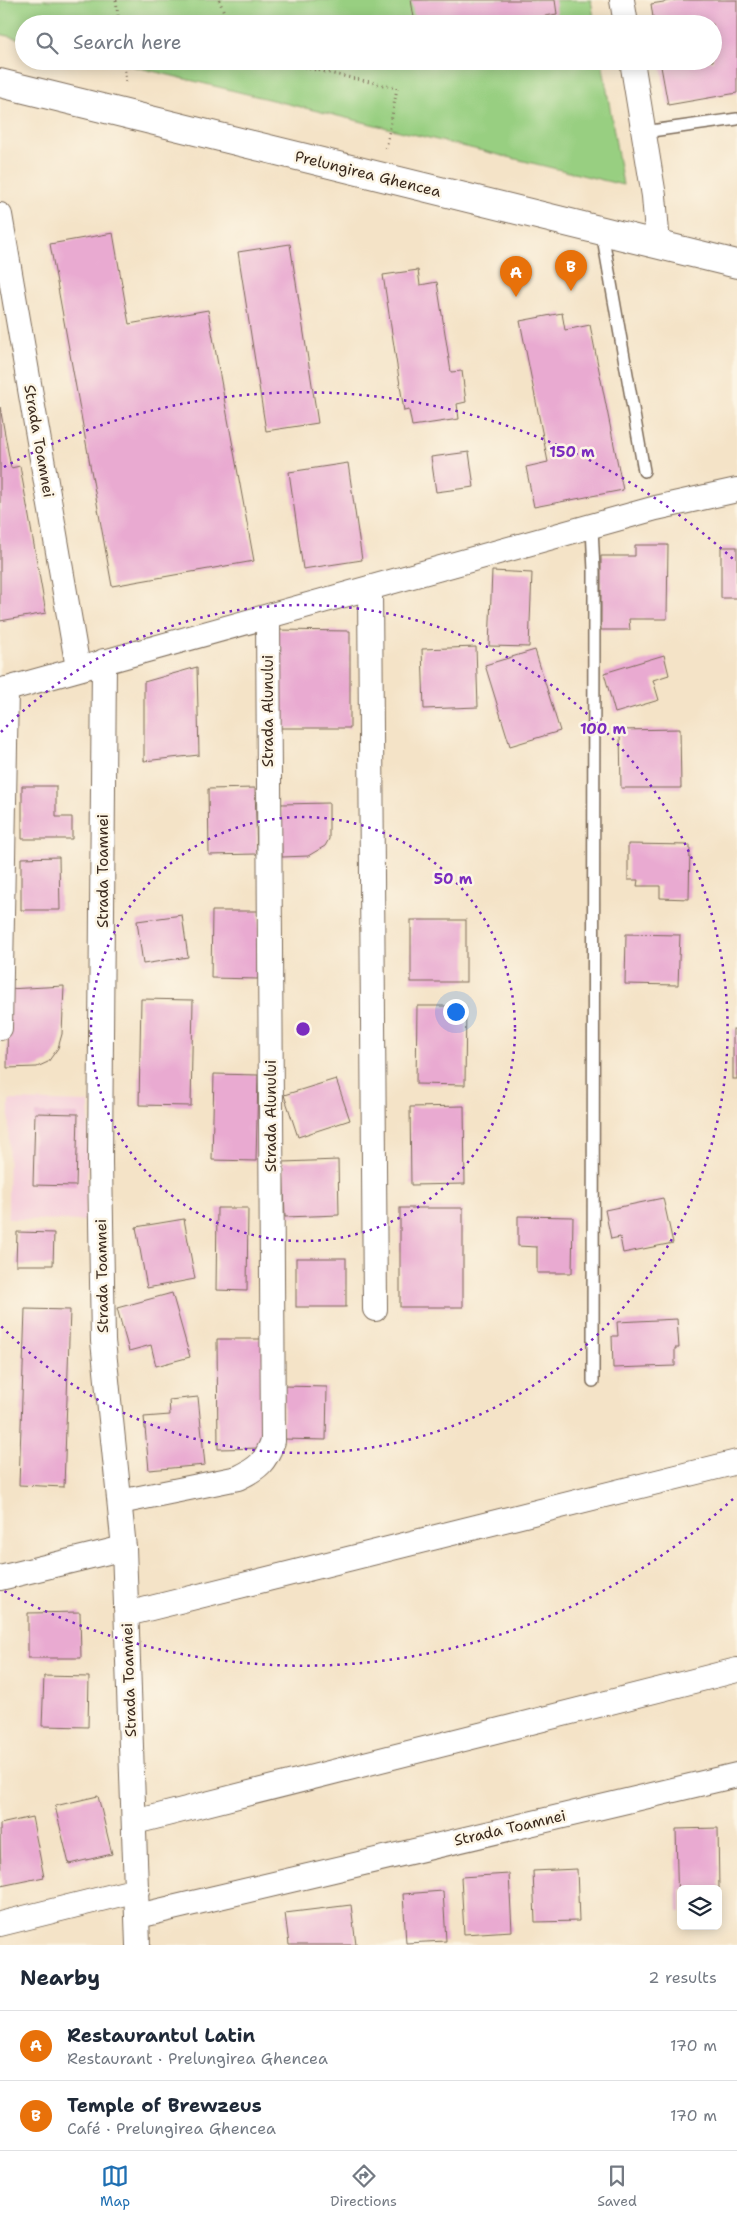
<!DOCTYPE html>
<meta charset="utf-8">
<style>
:root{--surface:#fff;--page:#f6f6f7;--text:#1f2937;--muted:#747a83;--line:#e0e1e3;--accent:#1f6fb2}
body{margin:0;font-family:"Shantell Sans",sans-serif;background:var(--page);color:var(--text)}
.controls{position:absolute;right:15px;bottom:15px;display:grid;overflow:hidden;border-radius:8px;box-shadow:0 2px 12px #0003}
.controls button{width:45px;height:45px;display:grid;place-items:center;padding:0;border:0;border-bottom:1px solid var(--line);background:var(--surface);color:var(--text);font:25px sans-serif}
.you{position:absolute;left:455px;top:1011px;width:18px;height:18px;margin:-12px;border:4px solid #fff;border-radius:50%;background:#1a73e8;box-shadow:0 0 0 8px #1a73e833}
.badge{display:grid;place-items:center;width:32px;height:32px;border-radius:50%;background:var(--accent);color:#fff;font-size:16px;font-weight:700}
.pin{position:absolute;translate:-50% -41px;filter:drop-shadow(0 1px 2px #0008)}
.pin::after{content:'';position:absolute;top:26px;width:18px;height:15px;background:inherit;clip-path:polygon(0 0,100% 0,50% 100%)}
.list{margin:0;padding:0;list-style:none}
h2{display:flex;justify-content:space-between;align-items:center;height:65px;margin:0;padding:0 20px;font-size:21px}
h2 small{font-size:16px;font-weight:400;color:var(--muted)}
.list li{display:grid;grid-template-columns:32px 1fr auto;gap:15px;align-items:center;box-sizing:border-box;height:70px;padding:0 20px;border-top:1px solid var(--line)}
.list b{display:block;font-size:19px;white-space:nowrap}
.list p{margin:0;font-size:16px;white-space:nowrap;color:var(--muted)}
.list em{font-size:16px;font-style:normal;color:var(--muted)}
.icon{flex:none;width:28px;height:28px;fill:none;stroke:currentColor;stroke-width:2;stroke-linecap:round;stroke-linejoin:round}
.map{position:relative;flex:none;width:737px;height:1945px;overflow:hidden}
.search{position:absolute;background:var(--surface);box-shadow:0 2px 12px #0003;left:15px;right:15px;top:15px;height:55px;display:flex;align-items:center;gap:12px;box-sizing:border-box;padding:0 18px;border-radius:28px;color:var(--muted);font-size:19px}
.sheet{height:205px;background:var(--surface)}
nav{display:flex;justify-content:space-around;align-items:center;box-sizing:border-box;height:70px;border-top:1px solid var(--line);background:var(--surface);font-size:14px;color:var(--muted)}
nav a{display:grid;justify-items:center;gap:2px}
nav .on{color:var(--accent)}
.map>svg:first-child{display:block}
</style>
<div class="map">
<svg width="737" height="1945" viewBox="0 0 737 1945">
<rect width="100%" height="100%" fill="#fcf5e5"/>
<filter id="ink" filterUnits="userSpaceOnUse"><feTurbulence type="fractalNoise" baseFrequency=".02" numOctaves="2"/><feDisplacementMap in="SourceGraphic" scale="10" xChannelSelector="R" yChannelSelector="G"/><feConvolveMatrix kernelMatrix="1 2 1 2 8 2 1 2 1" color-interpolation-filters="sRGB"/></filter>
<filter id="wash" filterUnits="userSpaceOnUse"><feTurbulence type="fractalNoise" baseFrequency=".0096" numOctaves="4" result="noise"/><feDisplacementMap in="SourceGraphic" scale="20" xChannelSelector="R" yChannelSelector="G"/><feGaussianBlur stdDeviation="1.12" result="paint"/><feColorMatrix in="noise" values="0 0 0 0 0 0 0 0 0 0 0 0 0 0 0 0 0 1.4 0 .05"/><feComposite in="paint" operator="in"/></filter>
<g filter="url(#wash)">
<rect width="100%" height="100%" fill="#f4e3c7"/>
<!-- built -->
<path fill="#f5cfdb" d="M9,1100L89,1102L86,1221L8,1219Z"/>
<!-- green -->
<g fill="#98cf81" stroke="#6a7c50">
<path d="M0,0H591L595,24H24V40L0,34Z"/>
<path d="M111,61H602L623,185Z"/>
</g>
<g id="blocks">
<!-- building -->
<g fill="#e9aad1">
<path d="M411,0H555L557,14L499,24H415Z"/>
<path d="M676,0H737V93L668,105L660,61H713V24H654L651,4Z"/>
<path d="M113,233L129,324L208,310L254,561L112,586L50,244Z"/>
<path d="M290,244L318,423L266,431L238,252Z"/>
<path d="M418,270L420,285L437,282L451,372L462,371L466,402L457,404L459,419L412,426L409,410L404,411L383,275Z"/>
<path d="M562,313L565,330L590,325L623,490L534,507L526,467L548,462L520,321Z"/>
<path d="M0,407L11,468L20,466L46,613L0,621Z"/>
<path d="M469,452L474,487L436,492L431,457Z"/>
<path d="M348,463L362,560L303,569L289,472Z"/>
<path d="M635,545H668L667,619H629L630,630H601V556H635Z"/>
<rect x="721" y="547" width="16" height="51"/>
<path d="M492,571L532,573L529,647L489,646Z"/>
<path d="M277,630L350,631V728H277Z"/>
<path d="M476,647L478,707L424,709L422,649Z"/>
<path d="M535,650L560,731L510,746L485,665Z"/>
<path d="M664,655L669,675L653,680L659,700L615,713L604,673Z"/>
<path d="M197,667L199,755L144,761V682Z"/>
<path d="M680,729L681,788H621L620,730Z"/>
<path d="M22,786H56V817H72V839H22Z"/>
<path d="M255,788L257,854L209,855L208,789Z"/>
<path d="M329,803V839L325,846L308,856L282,857L281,804Z"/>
<path d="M628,844L690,845L689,899L660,898V886H637L638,880H628Z"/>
<path d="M59,857L60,910H21V858Z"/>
<path d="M212,911H259L258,979L211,978Z"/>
<path d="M182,915L188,957L143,964L137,921Z"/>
<rect x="411" y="920" width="55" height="62"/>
<path d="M626,934L680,935L678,985L625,984Z"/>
<path d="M64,986L62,1034L58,1048L48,1062L37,1067L7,1068L8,989Z"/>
<path d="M141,999L193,1000L191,1106L139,1105Z"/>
<path d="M417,1006H466L465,1085L416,1084Z"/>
<rect x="733" y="1029" width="4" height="50"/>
<path d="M214,1074L258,1075L256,1161L212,1160Z"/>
<path d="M336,1079L350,1120L298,1137L284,1095Z"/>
<path d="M464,1106L465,1184L411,1185L410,1107Z"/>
<path d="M35,1113L78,1114L76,1186L33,1185Z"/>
<path d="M338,1160L339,1215L285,1217L283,1162Z"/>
<path d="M663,1198L673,1243L623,1253L620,1237L611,1239L605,1210Z"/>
<path d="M217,1208H248L247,1291L216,1290Z"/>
<rect x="400" y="1208" width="63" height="99"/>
<path d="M518,1216L573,1217L572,1273H537V1247L518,1246Z"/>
<path d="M184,1219L195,1279L147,1288L136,1227Z"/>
<path d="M17,1232L54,1233L53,1265H16Z"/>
<rect x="296" y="1258" width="50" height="49"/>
<path d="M172,1293L190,1357L156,1366L151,1345L129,1351L117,1308Z"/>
<path d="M25,1309L70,1310L64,1487L19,1485Z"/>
<path d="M677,1319L679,1348H675V1366L613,1368L612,1336H618L617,1322Z"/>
<path d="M217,1339H264V1448L218,1449Z"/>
<path d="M284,1386L327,1387L326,1440L283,1439Z"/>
<path d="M198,1397L205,1465L149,1470L144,1417L170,1415L169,1400Z"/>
<path d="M80,1612L81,1658H28V1613Z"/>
<path d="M44,1676L89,1677L88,1727L42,1726Z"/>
<path d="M98,1796L112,1854L69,1864L55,1806Z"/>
<path d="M32,1817L44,1877L1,1886L0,1824Z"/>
<path d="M718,1828L719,1889H681V1912H678L676,1829Z"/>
<path d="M577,1869L579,1921L535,1922L533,1871Z"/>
<path d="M509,1874L512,1931L464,1934L461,1877Z"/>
<path d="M443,1891L446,1941L406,1943L403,1894Z"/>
<path d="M351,1905L356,1945H289L285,1913Z"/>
</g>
</g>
</g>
<g filter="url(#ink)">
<use href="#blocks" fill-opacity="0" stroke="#7c6b59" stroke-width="1"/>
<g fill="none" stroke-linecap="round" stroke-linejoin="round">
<!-- lane casing -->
<g stroke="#7c6b59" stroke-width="14">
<g id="lane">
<path d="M644,132L737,119"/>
<path d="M602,232L644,471"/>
<path d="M592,527L594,571L593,1381"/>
</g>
</g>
<!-- street casing -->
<g stroke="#7c6b59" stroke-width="26">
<g id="street">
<path d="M622,0L626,24"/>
<path d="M632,61L654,196L658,245"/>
<path d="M0,215L78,668"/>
<path d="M370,588L375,1309"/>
<path d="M104,661L100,1162L103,1341L124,1548L138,1945"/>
<path d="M0,691L656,508L737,490"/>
<path d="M0,1028L6,689"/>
<path d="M120,1502L238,1478C259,1468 265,1462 273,1441L268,617"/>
<path d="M0,1578L124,1548"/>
<path d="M127,1614L737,1462"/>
<path d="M135,1822L737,1670"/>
<path d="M138,1916L737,1775"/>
<path d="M0,1924L137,1890"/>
</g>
</g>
<!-- secondary casing -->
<g stroke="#7c6b59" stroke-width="30">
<path id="secondary" d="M0,83L737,264"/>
</g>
<!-- path -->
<g stroke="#7c6b59" stroke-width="3" stroke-dasharray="1 4" stroke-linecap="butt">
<path d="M116,0L119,24"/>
<path d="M219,0L229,24"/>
<path d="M124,61L126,85"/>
<path d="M275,61L397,88L386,150"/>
</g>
<!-- lane -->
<use href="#lane" stroke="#fff" stroke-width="11"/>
<!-- street -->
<use href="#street" stroke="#fff" stroke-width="24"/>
<!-- secondary -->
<use href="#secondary" stroke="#fff" stroke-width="28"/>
</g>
</g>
<!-- distance rings -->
<g fill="none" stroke="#7b2cbf" stroke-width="2.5" stroke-dasharray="2.5 5">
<circle cx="303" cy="1029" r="212"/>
<path d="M1 732A424 424 0 1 1 1 1326"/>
<path d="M733 1499A637 637 0 0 1 4 1591M4 467A637 637 0 0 1 733 559"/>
</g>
<g text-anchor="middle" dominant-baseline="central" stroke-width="5" stroke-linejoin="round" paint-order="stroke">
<!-- street labels -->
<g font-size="15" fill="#3b2a1e" stroke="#fcf5e5">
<text transform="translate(368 174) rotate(14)">Prelungirea Ghencea</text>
<text transform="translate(39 441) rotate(80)">Strada Toamnei</text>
<text transform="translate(268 711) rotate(-90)">Strada Alunului</text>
<text transform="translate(103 871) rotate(-90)">Strada Toamnei</text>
<text transform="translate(271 1116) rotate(-90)">Strada Alunului</text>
<text transform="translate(102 1276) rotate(-91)">Strada Toamnei</text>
<text transform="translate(129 1680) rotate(-92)">Strada Toamnei</text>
<text transform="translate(510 1828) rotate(-13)">Strada Toamnei</text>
</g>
</g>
<circle cx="303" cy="1029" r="8" fill="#7b2cbf" stroke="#fcf5e5" stroke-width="2.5"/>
<g font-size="15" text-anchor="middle" font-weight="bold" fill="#7b2cbf" stroke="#fcf5e5" stroke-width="5" stroke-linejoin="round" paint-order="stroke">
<text x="572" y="457">150 m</text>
<text x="603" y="734">100 m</text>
<text x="453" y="884">50 m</text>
</g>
</svg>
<div class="controls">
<button><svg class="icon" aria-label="layers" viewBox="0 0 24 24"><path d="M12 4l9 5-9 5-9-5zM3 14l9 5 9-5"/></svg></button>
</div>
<div class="you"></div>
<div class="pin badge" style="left:516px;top:297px;background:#e8710a">A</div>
<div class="pin badge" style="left:571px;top:291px;background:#e8710a">B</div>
<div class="search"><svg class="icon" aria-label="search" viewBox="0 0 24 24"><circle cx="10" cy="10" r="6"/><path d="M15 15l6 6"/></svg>Search here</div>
</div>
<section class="sheet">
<h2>Nearby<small>2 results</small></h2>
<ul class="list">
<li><span class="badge" style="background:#e8710a">A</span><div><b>Restaurantul Latin</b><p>Restaurant · Prelungirea Ghencea</p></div><em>170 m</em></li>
<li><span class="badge" style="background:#e8710a">B</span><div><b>Temple of Brewzeus</b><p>Café · Prelungirea Ghencea</p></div><em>170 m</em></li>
</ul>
</section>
<nav>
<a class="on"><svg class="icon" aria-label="map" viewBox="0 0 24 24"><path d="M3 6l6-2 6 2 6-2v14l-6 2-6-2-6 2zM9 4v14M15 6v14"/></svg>Map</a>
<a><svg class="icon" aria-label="directions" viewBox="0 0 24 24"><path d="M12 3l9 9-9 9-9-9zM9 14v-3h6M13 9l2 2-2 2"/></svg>Directions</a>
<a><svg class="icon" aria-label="saved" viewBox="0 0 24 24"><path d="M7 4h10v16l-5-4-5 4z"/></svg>Saved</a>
</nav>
